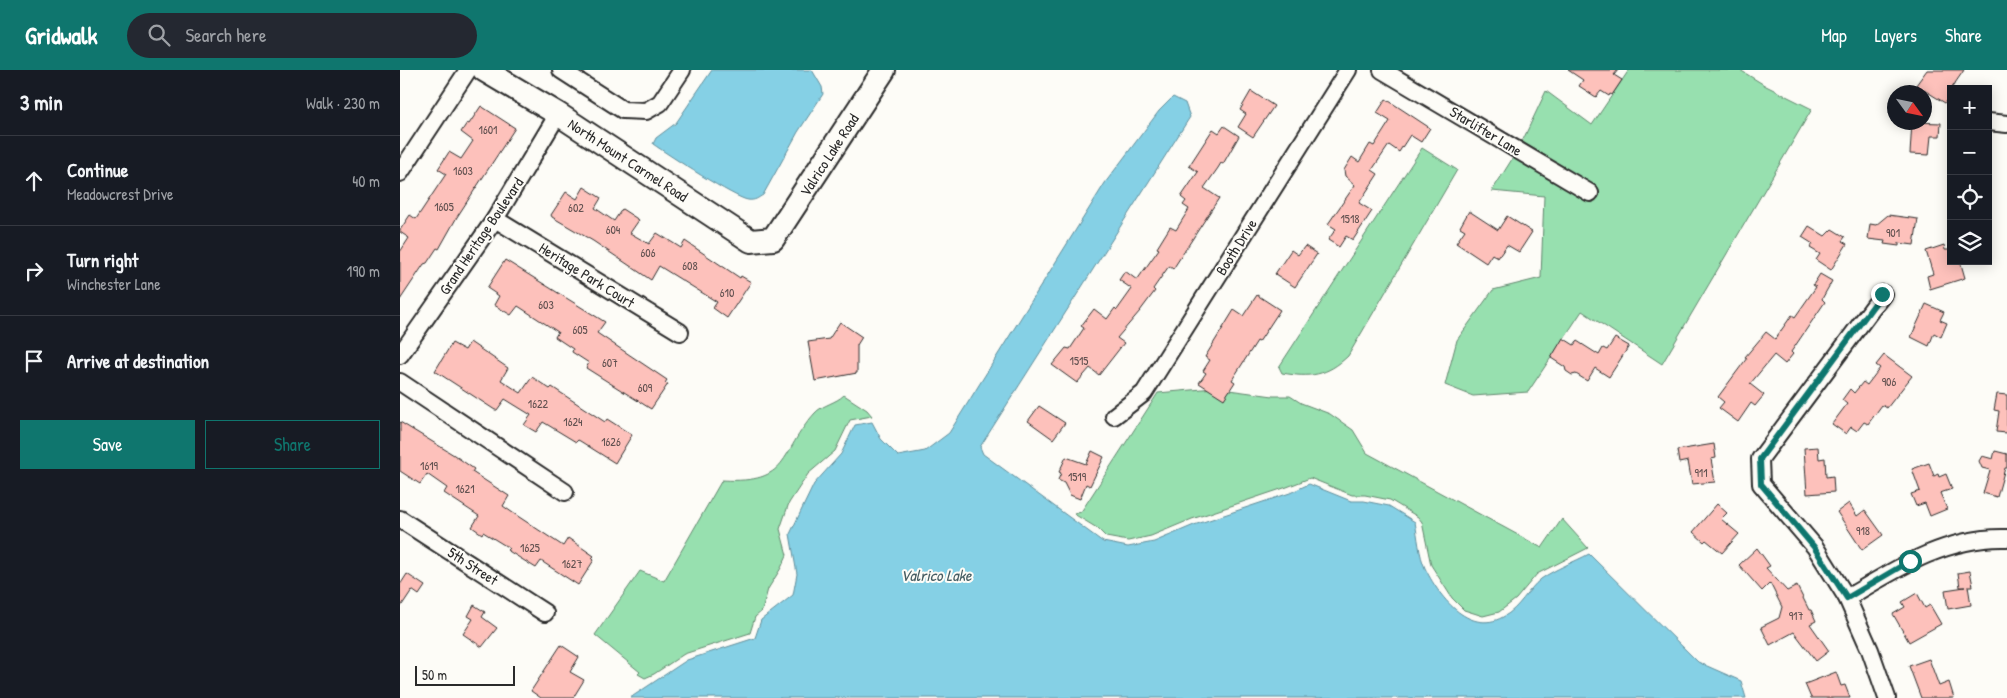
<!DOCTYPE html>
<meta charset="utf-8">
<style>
:root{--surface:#171b24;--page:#242831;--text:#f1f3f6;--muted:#9ea1a6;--line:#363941;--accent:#0f766e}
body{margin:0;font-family:"Patrick Hand",sans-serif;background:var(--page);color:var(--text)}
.controls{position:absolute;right:15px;top:15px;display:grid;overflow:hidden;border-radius:0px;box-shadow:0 2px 12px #0003}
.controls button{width:45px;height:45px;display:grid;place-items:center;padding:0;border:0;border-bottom:1px solid var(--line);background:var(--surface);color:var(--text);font:25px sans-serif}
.compass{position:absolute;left:1487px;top:15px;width:45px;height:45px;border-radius:50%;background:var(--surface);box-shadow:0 2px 12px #0003;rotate:123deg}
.scale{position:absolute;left:15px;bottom:12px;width:100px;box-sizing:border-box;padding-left:5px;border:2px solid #2b2b2b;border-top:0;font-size:14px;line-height:18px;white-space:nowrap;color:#2b2b2b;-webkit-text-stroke:4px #fdfcf7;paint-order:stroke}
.stop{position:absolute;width:15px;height:15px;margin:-11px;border:4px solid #0f766e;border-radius:50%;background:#fff}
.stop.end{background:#0f766e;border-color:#fff;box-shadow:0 1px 5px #0008}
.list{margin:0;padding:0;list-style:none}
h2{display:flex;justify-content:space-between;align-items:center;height:65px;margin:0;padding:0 20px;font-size:21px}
h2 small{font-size:16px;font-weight:400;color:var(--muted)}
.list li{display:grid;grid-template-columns:32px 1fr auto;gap:15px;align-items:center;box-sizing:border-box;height:90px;padding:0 20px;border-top:1px solid var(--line)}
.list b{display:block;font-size:19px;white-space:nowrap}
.list p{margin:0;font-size:16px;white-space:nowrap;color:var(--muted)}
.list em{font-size:16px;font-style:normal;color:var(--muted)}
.actions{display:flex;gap:10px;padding:15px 20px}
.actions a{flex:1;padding:11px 0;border:1px solid var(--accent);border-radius:0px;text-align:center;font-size:18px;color:var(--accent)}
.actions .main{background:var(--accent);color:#fff}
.icon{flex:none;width:28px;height:28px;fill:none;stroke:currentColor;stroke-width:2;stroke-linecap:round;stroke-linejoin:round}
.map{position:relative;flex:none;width:1607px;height:628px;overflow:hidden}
header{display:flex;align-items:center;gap:30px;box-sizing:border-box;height:70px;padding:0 25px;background:var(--accent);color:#fff}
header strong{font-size:24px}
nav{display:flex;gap:28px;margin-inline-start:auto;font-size:18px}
.search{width:350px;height:45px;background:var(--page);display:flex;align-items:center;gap:12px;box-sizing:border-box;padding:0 18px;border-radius:28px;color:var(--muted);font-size:19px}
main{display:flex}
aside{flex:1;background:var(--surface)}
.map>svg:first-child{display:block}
</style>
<header>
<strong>Gridwalk</strong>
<div class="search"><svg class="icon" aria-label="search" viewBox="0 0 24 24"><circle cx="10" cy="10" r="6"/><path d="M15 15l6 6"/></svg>Search here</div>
<nav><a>Map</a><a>Layers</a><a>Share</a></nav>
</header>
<main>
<aside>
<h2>3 min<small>Walk · 230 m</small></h2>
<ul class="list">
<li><svg class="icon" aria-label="ahead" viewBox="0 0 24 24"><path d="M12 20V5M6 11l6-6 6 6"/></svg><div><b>Continue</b><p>Meadowcrest Drive</p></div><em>40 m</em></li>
<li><svg class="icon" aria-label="right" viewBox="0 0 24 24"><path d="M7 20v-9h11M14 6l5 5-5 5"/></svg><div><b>Turn right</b><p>Winchester Lane</p></div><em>190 m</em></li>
<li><svg class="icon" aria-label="arrive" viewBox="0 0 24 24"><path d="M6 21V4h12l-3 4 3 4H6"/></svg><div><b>Arrive at destination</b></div></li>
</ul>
<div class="actions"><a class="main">Save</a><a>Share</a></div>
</aside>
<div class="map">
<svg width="1607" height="628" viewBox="0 0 1607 628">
<rect width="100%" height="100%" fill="#fdfcf7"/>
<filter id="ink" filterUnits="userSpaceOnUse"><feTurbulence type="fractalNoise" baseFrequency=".02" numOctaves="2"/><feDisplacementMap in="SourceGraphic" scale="10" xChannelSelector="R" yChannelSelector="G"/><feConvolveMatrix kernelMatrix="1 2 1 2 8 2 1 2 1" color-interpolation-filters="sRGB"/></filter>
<g filter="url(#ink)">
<!-- green -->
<g fill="#97e0af" stroke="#61866d">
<path d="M1229,0H1340L1366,16L1412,39L1262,294L1182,241L1128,322L1073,326L1045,315L1057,270L1093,220L1141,208L1144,126L1092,121L1114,86L1193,133L1199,121L1121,74L1146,21L1192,55Z"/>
<path d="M1022,78L1057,100L948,286C927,306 910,308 882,303L879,297Z"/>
<path d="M814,318L873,326H890L901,333L930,344L953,360L967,383L1142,478L1162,449L1188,478L1137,504L1116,529L1099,542L1083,546L1064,540L1052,528L1031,495L1022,452L1018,447L990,430L965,425H952L910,408L887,417L792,449L751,466L728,471L706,467L697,458L674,444L681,442L758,323Z"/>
<path d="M444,325L467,340L472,346L450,350L435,381L408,404L389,433L380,459L387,485L381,498L368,519L362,541L355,547L350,563L284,584L254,604L245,608L238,604L240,602L195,565L240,501L264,511L322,410C392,414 378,384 415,343C422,335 436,333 444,325Z"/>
</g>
<!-- water -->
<g fill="#85d0e5" stroke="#618e9b">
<path d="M312,0H412L422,17L423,24L398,62L363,125C358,128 355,131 348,130C336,129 267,84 253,74L256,68L276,53Z"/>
<path d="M773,27L785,33L790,47L580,377L583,384L703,472L728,477L754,472L794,455L890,423L909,414L951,431H964L989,436L1015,452C1018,467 1019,485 1025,498C1038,525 1068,566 1103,547C1120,538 1127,520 1141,509C1155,499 1174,492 1189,484L1298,592L1341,611L1346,628H230L287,590L355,568L361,550L393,525L397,504L390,464L414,414L441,384L455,355L472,352L481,369L498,386L525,381L549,363L705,113L759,41Z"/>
</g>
<!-- building -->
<g fill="#fdc1bb" stroke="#2b2b2b">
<path d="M1168,0H1218L1214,5L1222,10L1212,25L1210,24L1209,26L1201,21L1196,27L1179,16L1183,10Z"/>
<path d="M1527,0H1564L1551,19V25L1545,33L1516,15Z"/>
<path d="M851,21L874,36L853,67L838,57L846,44L840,40Z"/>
<path d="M986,29L1030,58L1021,72L1010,65L999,82L989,75L972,100L978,104L959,133L972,141L953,170L946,166L939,177L928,170L936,159L928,154L955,115L945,106L944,100L952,87L959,92L970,74L974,76L990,51L977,43Z"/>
<path d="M81,36L115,58L57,147L39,179L37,178L27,193L24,194L0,230V182L9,168L0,162V160L10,145L16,149L46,104L38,99L49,82L61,89L73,71L61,62L67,53L69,54Z"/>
<path d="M1512,52L1541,53L1540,66H1531L1529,85L1510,84Z"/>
<path d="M824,56L839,66L823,94L821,93L818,98L804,118L819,128L773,199L769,196L753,219L755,221L740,241L717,268L724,273L699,305L690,298L677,313L652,295L666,278L670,279L684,258L681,256L694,239L707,249L715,238L717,240L732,219L719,210L725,201L737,210L759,179L757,178L770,157L776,160L789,139L783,135L786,131L781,127L798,102L789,96L813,59L819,63Z"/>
<path d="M184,117L201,128L195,138L214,151L222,139L239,150L230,163L249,174L257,163L281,178L285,171L340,208L341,206L351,212L327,248L313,238L317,232L259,196L251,210L193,171L152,147L151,145L166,122L177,129Z"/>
<path d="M1069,141L1098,160L1107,146L1132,162L1119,182L1107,175L1098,188L1092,184L1086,193L1056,173L1065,160L1060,157Z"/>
<path d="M1488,145L1518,149L1514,175L1499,173V176L1484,174L1485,171L1468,169L1470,154L1476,155Z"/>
<path d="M1409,156L1425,166L1432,159L1445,167L1442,171L1447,174L1431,200L1416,190L1420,184L1410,178L1413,174L1402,167Z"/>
<path d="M1544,175L1545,180H1551V191H1557L1561,194L1565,208L1530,219L1527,206L1533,204L1526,181Z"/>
<path d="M905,176L917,184L895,217L875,204L891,180L898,185Z"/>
<path d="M105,190L205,252L197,263L267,310L265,313L268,314L251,339L186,298L189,293L172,282L173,279L155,267L158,262L118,236L111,245L94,235L99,226L87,218Z"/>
<path d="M1420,204L1432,211L1422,229L1425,232L1391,282L1393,284L1385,294L1374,285L1350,314L1364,325L1355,336L1351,333L1338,352L1319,338L1324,332L1318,327L1347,288L1345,287L1366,262L1375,269L1392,245L1395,247L1416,217L1413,215Z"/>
<path d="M857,225L880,240L859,272L857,271L832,310L835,312L824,329L799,313L806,303L803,301L810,290L805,287L834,240L843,246Z"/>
<path d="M1526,234L1544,242L1540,250L1547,253L1541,267L1534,263L1529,276L1511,267Z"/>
<path d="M440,252L462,267L457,275V303L415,311L408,272L429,269Z"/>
<path d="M1163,268L1174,275L1177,271L1199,285L1203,278L1207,280L1215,268L1229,276L1209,307L1195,298L1187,311L1176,304L1172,305L1166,301L1165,297L1151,288Z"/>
<path d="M70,272L108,298L101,310L121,323L132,307L150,319L152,317L205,352L207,349L232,365L215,393L180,371L178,370L176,372L143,352L136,362L124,355L131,345L105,329L97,340H95L35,301L52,273L65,280Z"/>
<path d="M1484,285L1512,306L1487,338L1482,335L1468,354L1464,352L1457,361L1451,357L1446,364L1432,354L1447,334L1442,330L1450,319L1454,323L1463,312L1467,315L1480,298L1476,295Z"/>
<path d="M1597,324L1607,325V363L1596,362L1599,341L1594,340Z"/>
<path d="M639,336L665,353L653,369L628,351Z"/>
<path d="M0,352L54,385L74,399L72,402L109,426L103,436L113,443L163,476L168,468L194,486L192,488L194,490L178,515L141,491L136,498L107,480L109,478L83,462L82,464L72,457L79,446L44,423L47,418L27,404L20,414L0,401Z"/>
<path d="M1314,374L1316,388L1311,389L1315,412L1292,414L1288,391L1279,393L1277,380Z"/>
<path d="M1418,377L1419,389L1425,388L1426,407L1433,406L1434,422L1407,424L1404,378Z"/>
<path d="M692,381L704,387L690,416L686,414L680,429L670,425L664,413L658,410L661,403L659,402L666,387L686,394Z"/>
<path d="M1595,381L1607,384V398H1605L1597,427L1583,423L1590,400L1582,398L1579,391L1582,386L1593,389Z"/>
<path d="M1529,393L1534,406L1538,404L1539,407L1546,404L1552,419L1540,423L1547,439L1530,446L1525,433L1516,436L1511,424L1520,421L1512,399Z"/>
<path d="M1449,433L1457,446L1465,440L1483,465L1462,480L1437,442Z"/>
<path d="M1317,434L1327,443L1321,449L1339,464L1322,483L1306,470L1304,472L1293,462Z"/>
<path d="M1357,478L1370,496L1366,498L1387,521L1397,516L1409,540H1411L1416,551L1410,554L1429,581L1416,591L1394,562L1370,575L1361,557L1379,548L1382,537L1370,513L1362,521L1339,495Z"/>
<path d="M1570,501L1573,516H1568L1571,535L1548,539L1545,520L1565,517H1560L1558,503Z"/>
<path d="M7,504L25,516L19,525L12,520L0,538V515Z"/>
<path d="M1517,523L1525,538L1530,535L1541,554L1509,572L1493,544L1505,537L1502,532Z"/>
<path d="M74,535L85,542L82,547L97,558L82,577L63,564L73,549L68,546Z"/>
<path d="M161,575L179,587L170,602L184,610L173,628H141L131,621Z"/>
<path d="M1529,589L1539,616L1549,612L1554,628H1521L1509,596Z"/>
<path d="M1436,602L1441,616L1445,615L1450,628H1411L1405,614Z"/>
</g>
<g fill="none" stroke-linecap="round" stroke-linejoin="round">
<!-- street casing -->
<g stroke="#2b2b2b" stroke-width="20">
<g id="street">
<path d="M161,0L223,40L246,41L260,33L282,0"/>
<path d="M982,0L1190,123"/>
<path d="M1588,52L1607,54"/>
<path d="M0,103L68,0"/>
<path d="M95,149L280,262"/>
<path d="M1483,224L1360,389L1361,414L1415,477L1447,528L1470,580L1487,628"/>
<path d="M0,285L95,149L158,44"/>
<path d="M0,312L165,422"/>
<path d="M714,346L744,323L948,0"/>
<path d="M0,449L145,543"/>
<path d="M1447,528C1497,498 1547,466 1607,468"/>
</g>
</g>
<!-- secondary casing -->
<g stroke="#2b2b2b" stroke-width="26">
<path id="secondary" d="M84,0L158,44L351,171L373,169L484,0"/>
</g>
<!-- street -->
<use href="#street" stroke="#fdfcf7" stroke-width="16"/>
<!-- secondary -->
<use href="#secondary" stroke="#fdfcf7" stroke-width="22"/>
</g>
</g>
<g fill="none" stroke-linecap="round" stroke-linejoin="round" filter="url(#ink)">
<!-- route -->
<path stroke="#0f766e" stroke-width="6" d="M1482,224L1360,389L1361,414L1414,477L1447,528L1510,491"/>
</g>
<g text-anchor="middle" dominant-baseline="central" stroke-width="4" stroke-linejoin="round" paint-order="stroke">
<!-- number labels -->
<g font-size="12" fill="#60504f">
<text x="88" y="59">1601</text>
<text x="63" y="100">1603</text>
<text x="44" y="136">1605</text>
<text x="176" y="137">602</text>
<text x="950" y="148">1518</text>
<text x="213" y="159">604</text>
<text x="1493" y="162">901</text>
<text x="248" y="182">606</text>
<text x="290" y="195">608</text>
<text x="327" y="222">610</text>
<text x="146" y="234">603</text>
<text x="180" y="259">605</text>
<text x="679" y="290">1515</text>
<text x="210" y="292">607</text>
<text x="1489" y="311">906</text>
<text x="245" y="317">609</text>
<text x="138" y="333">1622</text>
<text x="173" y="351">1624</text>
<text x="211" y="371">1626</text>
<text x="29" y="395">1619</text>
<text x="1301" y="402">911</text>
<text x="677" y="406">1519</text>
<text x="65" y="418">1621</text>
<text x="1463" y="460">918</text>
<text x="130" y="477">1625</text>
<text x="172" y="493">1627</text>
<text x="1396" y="545">917</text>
</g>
<!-- street labels -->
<g font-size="15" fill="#2b2b2b" stroke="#fdfcf7">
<text transform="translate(1086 61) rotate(31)">Starlifter Lane</text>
<text transform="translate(429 85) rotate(-57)">Valrico Lake Road</text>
<text transform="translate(228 90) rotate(33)">North Mount Carmel Road</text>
<text transform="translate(81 166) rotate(-56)">Grand Heritage Boulevard</text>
<text transform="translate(836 177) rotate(-58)">Booth Drive</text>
<text transform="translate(187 205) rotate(32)">Heritage Park Court</text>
<text transform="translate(73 496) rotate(33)">5th Street</text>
</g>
<!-- water labels -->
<g font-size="16" font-style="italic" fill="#465d63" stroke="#fdfcf7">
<text x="536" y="505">Valrico Lake</text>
</g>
</g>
</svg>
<div class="controls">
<button>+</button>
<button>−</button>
<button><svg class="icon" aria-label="locate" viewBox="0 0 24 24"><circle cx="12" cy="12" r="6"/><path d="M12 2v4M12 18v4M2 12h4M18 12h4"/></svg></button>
<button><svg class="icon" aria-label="layers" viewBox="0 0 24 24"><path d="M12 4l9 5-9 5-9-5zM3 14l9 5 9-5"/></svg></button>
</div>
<svg class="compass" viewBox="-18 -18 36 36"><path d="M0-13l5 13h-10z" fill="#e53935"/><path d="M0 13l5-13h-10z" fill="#9ea1a6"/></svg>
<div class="scale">50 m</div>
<div class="stop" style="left:1510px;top:491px"></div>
<div class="stop end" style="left:1482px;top:224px"></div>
</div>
</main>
